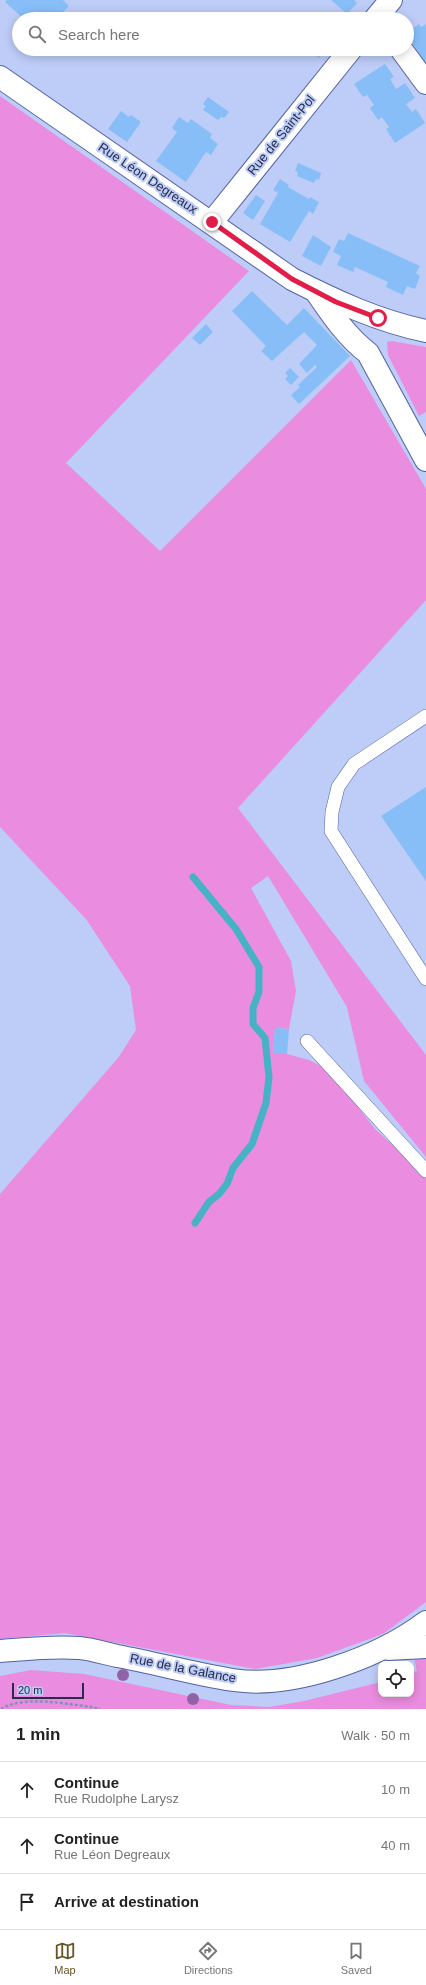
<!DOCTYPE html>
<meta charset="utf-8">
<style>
:root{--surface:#fff;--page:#f6f6f6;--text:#222;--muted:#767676;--line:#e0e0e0;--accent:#665523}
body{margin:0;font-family:Arial,sans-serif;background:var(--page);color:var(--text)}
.controls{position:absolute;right:12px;bottom:12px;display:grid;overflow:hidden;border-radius:8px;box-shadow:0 2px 10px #0003}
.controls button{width:36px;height:36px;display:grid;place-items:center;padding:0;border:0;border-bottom:1px solid var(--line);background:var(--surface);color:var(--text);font:20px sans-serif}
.scale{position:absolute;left:12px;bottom:10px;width:72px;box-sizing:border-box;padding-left:4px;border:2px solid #252d49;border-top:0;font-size:11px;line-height:14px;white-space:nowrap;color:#252d49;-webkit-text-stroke:3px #beccf8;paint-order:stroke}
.stop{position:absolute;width:12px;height:12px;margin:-9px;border:3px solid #e11d48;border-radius:50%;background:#fff}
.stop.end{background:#e11d48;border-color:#fff;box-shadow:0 1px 4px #0008}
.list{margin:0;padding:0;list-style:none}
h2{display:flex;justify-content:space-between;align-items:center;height:52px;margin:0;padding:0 16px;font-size:17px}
h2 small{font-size:13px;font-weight:400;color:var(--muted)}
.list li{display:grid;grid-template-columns:26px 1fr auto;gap:12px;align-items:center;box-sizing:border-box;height:56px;padding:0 16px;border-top:1px solid var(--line)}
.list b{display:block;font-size:15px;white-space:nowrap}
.list p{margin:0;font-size:13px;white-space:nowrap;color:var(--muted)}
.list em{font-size:13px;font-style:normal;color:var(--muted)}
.icon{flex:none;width:22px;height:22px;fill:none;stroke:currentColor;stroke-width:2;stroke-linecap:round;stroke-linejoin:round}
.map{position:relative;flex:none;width:426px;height:1709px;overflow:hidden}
.search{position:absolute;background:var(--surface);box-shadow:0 2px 10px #0003;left:12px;right:12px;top:12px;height:44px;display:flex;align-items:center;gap:10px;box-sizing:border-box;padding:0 14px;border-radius:22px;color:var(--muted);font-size:15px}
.sheet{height:220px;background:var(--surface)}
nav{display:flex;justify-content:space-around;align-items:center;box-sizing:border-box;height:56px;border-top:1px solid var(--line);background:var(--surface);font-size:11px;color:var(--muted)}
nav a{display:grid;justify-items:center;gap:2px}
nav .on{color:var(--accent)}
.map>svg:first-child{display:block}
</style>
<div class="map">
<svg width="426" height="1709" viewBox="0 0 426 1709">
<rect width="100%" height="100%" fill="#beccf8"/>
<!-- green -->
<g fill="#ea8cdf">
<path d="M0,96L249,271L66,463L160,551L351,360L426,489V600L238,808L426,1055V1157L364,1081L347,1007L268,876L251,888L291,961L296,991L289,1029L275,1028L273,1054H287L309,1060L329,1070L375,1129L426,1176V1602L383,1634L317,1658L255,1669L65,1633L0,1639V1194L118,1058L136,1030L130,986L86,919L0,827Z"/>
<path d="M391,341L426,347V412L419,416L388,355L387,342Z"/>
<path d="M426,1657V1709H0V1676L31,1670L84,1674L231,1705L269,1707L304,1701L381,1682V1694H411V1673L417,1671L414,1658Z"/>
</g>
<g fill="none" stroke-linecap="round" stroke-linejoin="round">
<!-- stream -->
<path stroke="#45b2c5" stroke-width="7" d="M193,877L236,929L259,967V992L253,1008V1024L265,1038L269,1077L266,1103L252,1144L233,1168L227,1184L219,1194L209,1202L195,1223"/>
</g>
<!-- building -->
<g fill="#88bef8">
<path d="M7,0H63L69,6L62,13L64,15L61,19H24L5,2Z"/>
<path d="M331,0H354L357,3L347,14Z"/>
<path d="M330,13L337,19H326Z"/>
<path d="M419,24L421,27L426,24V64L407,35V33Z"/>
<path d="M308,49H322L324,51L319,58Z"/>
<path d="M385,64L394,77L390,79L396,89L405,83L415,98L406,104L412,112L416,109L425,123L395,143L386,129L389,127L382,117L378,120L370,108L374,105L367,95L363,97L354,84Z"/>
<path d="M208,97L229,112L224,118L221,117L218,120L203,110L206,106L203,104Z"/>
<path d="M121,111L129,117L131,115L141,122L127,142L108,129Z"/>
<path d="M179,117L188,123L191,119L212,134L210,138L218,144L211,155L206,152L186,182L156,161L177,132L172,128Z"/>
<path d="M298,163L321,173L319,180L316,179L314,183L297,176L298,172L295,171Z"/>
<path d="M280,179L289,185L288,187L309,199L310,197L319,202L313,214L309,211L290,242L260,224L278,193L273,190Z"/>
<path d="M256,195L265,201L253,220L243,213Z"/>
<path d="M348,233L420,266L416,273L420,276L415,289L407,286L403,295L386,287L388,282L355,267L353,272L337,265L341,256L333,252L339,239L344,241Z"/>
<path d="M313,235L331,247L321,266L302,256Z"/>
<path d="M252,291L287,325L304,308L350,356L299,404L291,395L300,387L298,385L317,367L315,365L307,373L299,364L317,345L304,332L272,361L261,351L266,346L232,311Z"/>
<path d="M206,324L213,332L200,345L192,338Z"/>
<path d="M290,368L299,377L291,385L285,379L288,376L285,373Z"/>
<path d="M426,787V881L381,816Z"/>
<path d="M275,1028L289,1029L287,1054H273Z"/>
</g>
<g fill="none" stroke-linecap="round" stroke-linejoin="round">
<!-- lane casing -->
<g stroke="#5263a4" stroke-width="14">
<g id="lane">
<path d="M426,716L354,764L338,787L332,812L331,831L426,979"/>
<path d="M307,1041L426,1171"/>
</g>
</g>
<!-- street casing -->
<g stroke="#5263a4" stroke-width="24">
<g id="street">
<path d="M375,19L391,0"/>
<path d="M401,49L426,83"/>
<path d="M0,77L292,279C335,301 378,321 426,331"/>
<path d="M212,222L351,49"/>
<path d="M317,293C332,315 347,337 368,353L426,460"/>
<path d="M388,1649L426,1647"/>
<path d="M0,1651C26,1649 52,1646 79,1648C91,1649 104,1653 117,1656C156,1663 194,1674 233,1680C293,1689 378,1658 426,1622"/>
</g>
</g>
<!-- path -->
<path stroke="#8490b6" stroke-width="2.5" stroke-dasharray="3 2" stroke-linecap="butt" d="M1,1709C24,1695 66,1704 92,1707L100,1709"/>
<!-- lane -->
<use href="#lane" stroke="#fff" stroke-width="13"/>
<!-- street -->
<use href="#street" stroke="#fff" stroke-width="22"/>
</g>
<!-- trees -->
<g fill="#9162a8">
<circle cx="123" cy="1675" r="6"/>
<circle cx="193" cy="1699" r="6"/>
</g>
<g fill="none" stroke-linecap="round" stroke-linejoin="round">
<!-- route -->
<path stroke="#e11d48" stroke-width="5" d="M212,222L292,279L336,302L378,318"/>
</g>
<g text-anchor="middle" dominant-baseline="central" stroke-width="4" stroke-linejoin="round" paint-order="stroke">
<!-- street labels -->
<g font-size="13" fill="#252d49" stroke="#beccf8">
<text transform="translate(281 135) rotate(-51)">Rue de Saint-Pol</text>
<text transform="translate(148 178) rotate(34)">Rue Léon Degreaux</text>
<text transform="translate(183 1668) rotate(11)">Rue de la Galance</text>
</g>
</g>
</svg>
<div class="controls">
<button><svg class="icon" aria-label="locate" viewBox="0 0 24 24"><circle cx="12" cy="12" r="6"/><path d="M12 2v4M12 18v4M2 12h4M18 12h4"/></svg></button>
</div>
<div class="scale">20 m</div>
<div class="stop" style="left:378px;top:318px"></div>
<div class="stop end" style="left:212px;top:222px"></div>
<div class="search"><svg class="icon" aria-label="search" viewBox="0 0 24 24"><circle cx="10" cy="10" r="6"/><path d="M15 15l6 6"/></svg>Search here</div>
</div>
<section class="sheet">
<h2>1 min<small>Walk · 50 m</small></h2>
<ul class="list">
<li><svg class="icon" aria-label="ahead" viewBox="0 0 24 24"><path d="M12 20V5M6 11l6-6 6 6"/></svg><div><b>Continue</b><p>Rue Rudolphe Larysz</p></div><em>10 m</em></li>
<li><svg class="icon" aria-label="ahead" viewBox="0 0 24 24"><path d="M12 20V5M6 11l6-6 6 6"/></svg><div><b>Continue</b><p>Rue Léon Degreaux</p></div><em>40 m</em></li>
<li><svg class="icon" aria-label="arrive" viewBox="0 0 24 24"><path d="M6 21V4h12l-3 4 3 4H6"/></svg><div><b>Arrive at destination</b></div></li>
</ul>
</section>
<nav>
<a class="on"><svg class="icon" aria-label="map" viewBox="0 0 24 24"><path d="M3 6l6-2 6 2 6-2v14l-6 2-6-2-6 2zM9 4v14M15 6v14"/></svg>Map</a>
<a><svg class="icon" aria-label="directions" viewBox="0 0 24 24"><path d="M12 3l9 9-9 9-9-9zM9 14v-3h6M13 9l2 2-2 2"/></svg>Directions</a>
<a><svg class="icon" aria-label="saved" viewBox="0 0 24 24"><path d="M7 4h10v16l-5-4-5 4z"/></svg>Saved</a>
</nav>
